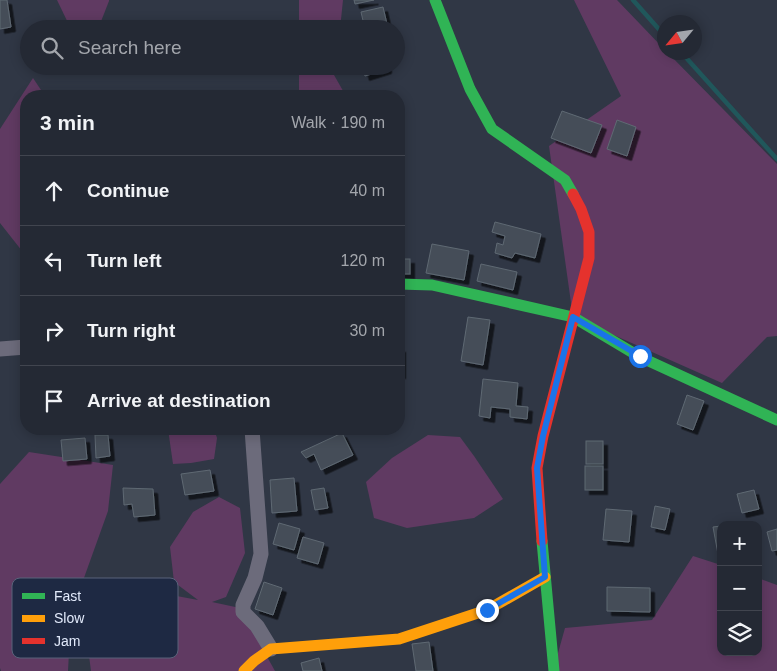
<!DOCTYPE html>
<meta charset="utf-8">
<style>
:root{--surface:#242934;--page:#2c313c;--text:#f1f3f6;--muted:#a3a6ac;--line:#41454f}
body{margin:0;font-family:Arial,sans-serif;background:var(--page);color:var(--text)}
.controls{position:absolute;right:15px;bottom:15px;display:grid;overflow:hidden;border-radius:10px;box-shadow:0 2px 12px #0003}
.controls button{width:45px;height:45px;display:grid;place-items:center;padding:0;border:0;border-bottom:1px solid var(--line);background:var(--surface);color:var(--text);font:25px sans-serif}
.compass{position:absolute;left:657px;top:15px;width:45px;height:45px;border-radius:50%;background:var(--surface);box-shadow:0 2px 12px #0003;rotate:241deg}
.stop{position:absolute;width:15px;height:15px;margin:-11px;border:4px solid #1a73e8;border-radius:50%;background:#fff}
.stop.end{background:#1a73e8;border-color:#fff;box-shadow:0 1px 5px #0008}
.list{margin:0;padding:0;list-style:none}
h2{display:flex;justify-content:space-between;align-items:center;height:65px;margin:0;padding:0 20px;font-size:21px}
h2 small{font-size:16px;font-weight:400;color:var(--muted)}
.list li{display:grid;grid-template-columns:32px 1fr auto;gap:15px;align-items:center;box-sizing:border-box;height:70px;padding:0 20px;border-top:1px solid var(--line)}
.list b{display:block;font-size:19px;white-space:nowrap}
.list em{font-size:16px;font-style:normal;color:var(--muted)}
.icon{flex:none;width:28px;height:28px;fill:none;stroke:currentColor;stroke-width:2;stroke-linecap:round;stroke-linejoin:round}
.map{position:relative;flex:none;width:777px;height:671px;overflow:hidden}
.search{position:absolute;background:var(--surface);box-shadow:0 2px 12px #0003;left:20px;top:20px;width:385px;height:55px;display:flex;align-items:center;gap:12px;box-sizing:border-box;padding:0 18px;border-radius:28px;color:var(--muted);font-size:19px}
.panel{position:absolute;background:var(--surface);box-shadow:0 2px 12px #0003;left:20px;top:90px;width:385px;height:345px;border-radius:20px}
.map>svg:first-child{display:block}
</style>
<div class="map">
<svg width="777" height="671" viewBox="0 0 777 671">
<defs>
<filter id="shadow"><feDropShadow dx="4.5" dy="4.5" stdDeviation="0" flood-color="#0009"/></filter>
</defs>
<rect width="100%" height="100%" fill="#303745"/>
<!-- green -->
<g fill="#603a62">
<path d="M57,0H109V1L98,29H71Z"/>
<path d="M299,0H343L340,29H299Z"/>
<path d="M574,0H617L664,49V52L668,53L777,164V336L767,337L722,383L573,317L549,146L621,96Z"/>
<path d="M299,66H335L334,75L346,96H284L299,94Z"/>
<path d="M33,78L45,96H26V256L0,223V129Z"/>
<path d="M168,429H214L217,438L214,459L191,463L173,464Z"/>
<path d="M428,435L460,437L474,456L503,499L474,518L407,528L374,518L366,482L392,458Z"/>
<path d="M29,452L113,465L108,511L71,614L68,671H1L0,668V484Z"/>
<path d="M219,497L240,508L245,553L226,597L212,602L240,608L275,671H91L88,648L96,615L111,595L150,591L198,600L174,582L170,547L193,512Z"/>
<path d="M693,556L721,565V652H758V578L777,585V671H553L565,628L652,620Z"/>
</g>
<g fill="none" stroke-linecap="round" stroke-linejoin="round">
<!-- stream -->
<g stroke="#20575b" stroke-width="4.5">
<path d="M633,0L664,35"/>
<path d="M681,52L777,159"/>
</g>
</g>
<!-- building -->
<g fill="#454e58" stroke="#5f6973" filter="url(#shadow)">
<path d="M0,0H7L11,27L0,29Z"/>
<path d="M354,0H374L355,4Z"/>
<path d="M383,7L387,24L365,29L361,12Z"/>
<path d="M362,66H387V69L365,76Z"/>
<path d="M562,111L602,125L591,153L551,138Z"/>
<path d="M617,120L636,127L627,156L607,149Z"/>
<path d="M495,222L541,234L535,258L515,253L512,258L495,253L497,243L503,245L505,236L492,232Z"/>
<path d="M432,244L469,251L464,280L426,273Z"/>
<rect x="399" y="259" width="11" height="15"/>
<path d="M481,264L517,272L513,290L477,281Z"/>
<path d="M468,317L490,320L483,365L461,361Z"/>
<rect x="399" y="348" width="2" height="26"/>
<path d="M483,379L518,383L516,406L528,407L527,419L510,417V409L491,407L490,418L479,416Z"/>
<path d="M687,395L704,401L693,430L677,424Z"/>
<path d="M342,433L353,455L321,470L314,454L306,458L301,452Z"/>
<path d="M95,435H108L110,456L96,458Z"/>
<path d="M85,438L87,459L63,461L61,440Z"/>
<rect x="586" y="441" width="17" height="23"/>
<rect x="585" y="466" width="18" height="24"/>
<path d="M210,470L214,491L185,495L181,474Z"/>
<path d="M294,478L297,511L272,513L270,480Z"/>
<path d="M123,488L153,489L155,515L134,517L132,504L124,505Z"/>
<path d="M324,488L328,508L315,510L311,490Z"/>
<path d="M754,490L759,509L742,513L737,494Z"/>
<path d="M655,506L670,509L665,530L651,527Z"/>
<path d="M606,509L632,511L629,542L603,540Z"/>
<path d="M279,523L300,529L294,550L273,544Z"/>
<path d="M721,526V554H718L713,527Z"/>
<path d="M777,529V550L772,551L767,532Z"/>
<path d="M303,537L324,543L318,564L297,558Z"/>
<path d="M264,582L282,588L273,615L255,609Z"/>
<path d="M607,587L650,588V612L607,611Z"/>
<path d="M429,642L433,671H416L412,644Z"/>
<path d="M319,658L322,671H303L301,663Z"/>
</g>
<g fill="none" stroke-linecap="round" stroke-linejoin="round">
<!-- street -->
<g stroke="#6c6b7b" stroke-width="15">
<path d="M0,349L26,347"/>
<path d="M252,429L261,554L255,578L243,605V612L257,626L271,649"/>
</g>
<!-- fast -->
<g stroke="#30b455" stroke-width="11">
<path d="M435,0L470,89L492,129L565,180L573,194"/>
<path d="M399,284L432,285L573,317L640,357L777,420"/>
<path d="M542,541L554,671"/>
</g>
<!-- slow -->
<path stroke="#ff9f0a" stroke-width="11" d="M244,671L254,661L271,649L399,639L487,610L545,577"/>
<!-- jam -->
<path stroke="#e5322d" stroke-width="11" d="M542,541L537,468L543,436L589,258V232L581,209L573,194"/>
</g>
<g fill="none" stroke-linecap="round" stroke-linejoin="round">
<!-- route -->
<path stroke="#1a73e8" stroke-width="6" d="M487,610L545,577L537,468L543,436L573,317L640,356"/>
</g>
<!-- legend -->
<rect x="12" y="578" width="166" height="80" rx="8" fill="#1e2943" stroke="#59637a" stroke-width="1"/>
<rect x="22" y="593" width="23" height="6" fill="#30b455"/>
<rect x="22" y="615" width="23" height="7" fill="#ff9f0a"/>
<rect x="22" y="638" width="23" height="6" fill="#e5322d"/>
<g font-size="14" fill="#e2eafb">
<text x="54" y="601">Fast</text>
<text x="54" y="623">Slow</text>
<text x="54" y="646">Jam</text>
</g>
</svg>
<div class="controls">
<button>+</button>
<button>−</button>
<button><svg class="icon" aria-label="layers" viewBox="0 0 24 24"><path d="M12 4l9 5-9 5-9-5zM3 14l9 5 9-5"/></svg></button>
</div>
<svg class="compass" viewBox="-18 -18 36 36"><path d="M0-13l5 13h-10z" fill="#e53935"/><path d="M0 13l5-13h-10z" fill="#a3a6ac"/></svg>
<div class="stop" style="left:640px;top:356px"></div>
<div class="stop end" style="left:487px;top:610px"></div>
<div class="search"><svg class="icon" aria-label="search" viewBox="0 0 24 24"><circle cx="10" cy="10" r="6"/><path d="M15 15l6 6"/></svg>Search here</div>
<section class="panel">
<h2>3 min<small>Walk · 190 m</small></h2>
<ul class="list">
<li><svg class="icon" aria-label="ahead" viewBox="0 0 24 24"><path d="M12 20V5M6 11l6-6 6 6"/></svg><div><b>Continue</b></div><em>40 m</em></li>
<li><svg class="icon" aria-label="left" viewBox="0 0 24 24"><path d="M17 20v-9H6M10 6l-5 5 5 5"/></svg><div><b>Turn left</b></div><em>120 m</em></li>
<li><svg class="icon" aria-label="right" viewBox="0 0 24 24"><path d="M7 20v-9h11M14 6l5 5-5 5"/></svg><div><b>Turn right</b></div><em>30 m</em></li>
<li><svg class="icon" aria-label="arrive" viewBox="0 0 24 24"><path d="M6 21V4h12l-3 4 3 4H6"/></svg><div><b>Arrive at destination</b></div></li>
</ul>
</section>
</div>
